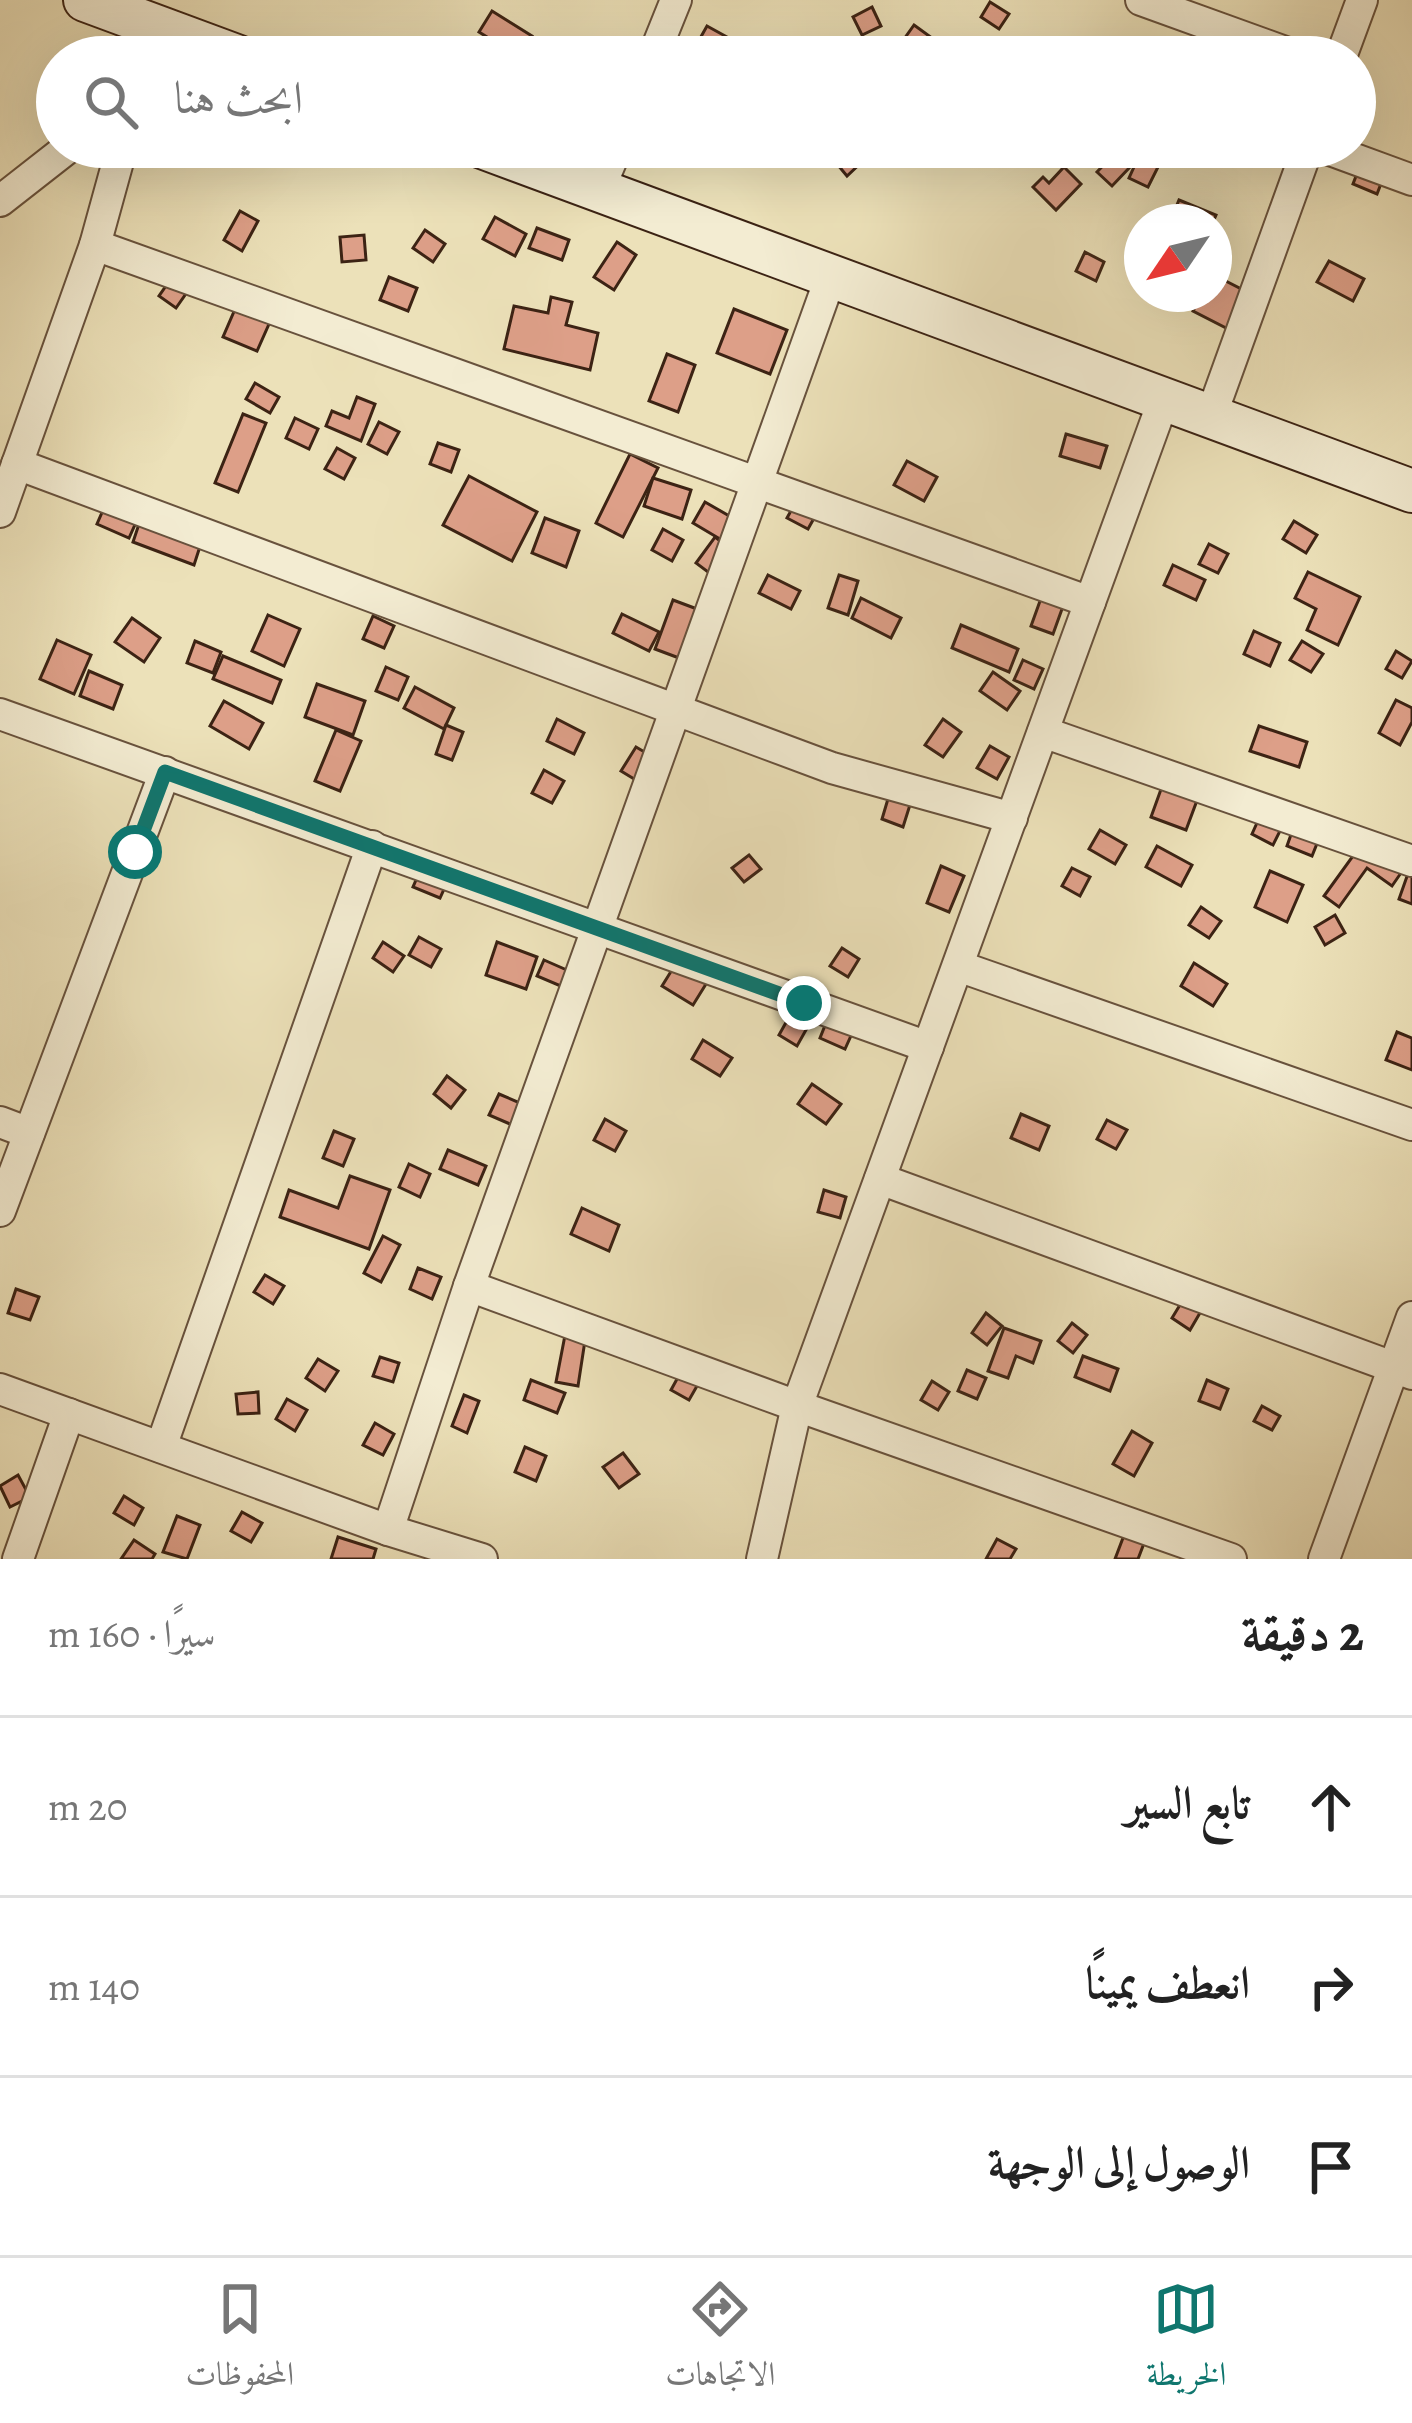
<!DOCTYPE html>
<html lang="ar">
<meta charset="utf-8">
<style>
:root{--surface:#fff;--page:#f6f6f6;--text:#222;--muted:#767676;--line:#e0e0e0;--accent:#0f766e}
body{margin:0;font-family:Alegreya,Amiri,serif;background:var(--page);color:var(--text);direction:rtl}
.compass{position:absolute;left:1124px;top:204px;width:108px;height:108px;border-radius:50%;background:var(--surface);box-shadow:0 12px 48px #0002;rotate:235deg}
.stop{position:absolute;width:36px;height:36px;margin:-27px;border:9px solid #0f766e;border-radius:50%;background:#fff}
.stop.end{background:#0f766e;border-color:#fff;box-shadow:0 3px 12px #0008}
.list{margin:0;padding:0;list-style:none}
h2{display:flex;justify-content:space-between;align-items:center;height:156px;margin:0;padding:0 48px;font-size:51px}
h2 small{font-size:39px;font-weight:400;color:var(--muted)}
.list li{display:grid;grid-template-columns:78px 1fr auto;gap:36px;align-items:center;box-sizing:border-box;height:180px;padding:0 48px;border-top:3px solid var(--line)}
.list b{display:block;font-size:45px;white-space:nowrap}
.list em{font-size:39px;font-style:normal;color:var(--muted)}
.icon{flex:none;width:66px;height:66px;fill:none;stroke:currentColor;stroke-width:2;stroke-linecap:round;stroke-linejoin:round}
.map{position:relative;flex:none;width:1412px;height:1559px;overflow:hidden;direction:ltr}
.search{position:absolute;background:var(--surface);box-shadow:0 12px 48px #0002;left:36px;right:36px;top:36px;height:132px;display:flex;align-items:center;gap:30px;box-sizing:border-box;padding:0 42px;border-radius:66px;color:var(--muted);font-size:45px}
.sheet{height:696px;background:var(--surface)}
nav{display:flex;justify-content:space-around;align-items:center;box-sizing:border-box;height:168px;border-top:3px solid var(--line);background:var(--surface);font-size:33px;color:var(--muted)}
nav a{display:grid;justify-items:center;gap:6px}
nav .on{color:var(--accent)}
.map>svg:first-child{display:block}
</style>
<div class="map">
<svg width="1412" height="1559" viewBox="0 0 1412 1559">
<rect width="100%" height="100%" fill="#ece1b9"/>
<filter id="stains"><feTurbulence type="fractalNoise" baseFrequency=".00167" numOctaves="4"/><feColorMatrix values="0 0 0 0 .2 0 0 0 0 .09 0 0 0 0 .02 0 0 0 .5 -.17"/></filter>
<radialGradient id="worn" r=".72"><stop offset=".6" stop-color="#630" stop-opacity="0"/><stop offset="1" stop-color="#630" stop-opacity=".3"/></radialGradient>
<!-- building -->
<g fill="#dd9f88" stroke="#3c2314" stroke-width="3">
<path d="M990,2L1009,14L999,29L981,17Z"/>
<path d="M872,7L881,26L862,35L853,17Z"/>
<path d="M492,11L532,36L519,57L479,32Z"/>
<path d="M914,25L932,38L919,55L902,42Z"/>
<path d="M707,26L727,37L717,54L698,42Z"/>
<path d="M844,147H853L864,160L847,176L832,158Z"/>
<path d="M979,147H1015L1010,160Z"/>
<path d="M1115,153L1130,167L1112,186L1097,172Z"/>
<path d="M1139,156L1159,165L1148,187L1129,178Z"/>
<path d="M1363,158L1387,168L1377,194L1353,184Z"/>
<path d="M1064,167L1081,184L1056,210L1033,187L1043,177L1049,183Z"/>
<path d="M1179,200L1216,215L1213,222H1170Z"/>
<path d="M240,211L258,221L242,251L224,240Z"/>
<path d="M495,217L526,234L515,256L483,239Z"/>
<path d="M537,228L569,240L562,260L529,248Z"/>
<path d="M425,230L445,244L433,262L413,248Z"/>
<path d="M364,235L366,260L342,262L340,237Z"/>
<path d="M617,242L636,255L614,290L594,277Z"/>
<path d="M1085,252L1104,262L1096,281L1076,271Z"/>
<path d="M1329,261L1364,279L1353,301L1317,282Z"/>
<path d="M175,273L192,285L176,308L159,296Z"/>
<path d="M1214,275L1249,293L1230,330L1193,311L1201,294H1214Z"/>
<path d="M389,277L417,288L408,311L380,300Z"/>
<path d="M551,297L572,302L566,325L598,333L590,370L504,349L514,306L548,313Z"/>
<path d="M239,300L273,315L257,351L223,337Z"/>
<path d="M734,309L787,330L770,374L717,353Z"/>
<path d="M667,354L695,365L678,412L649,401Z"/>
<path d="M255,383L279,397L270,413L246,399Z"/>
<path d="M357,397L375,404L361,441L326,426L332,411L349,418Z"/>
<path d="M243,414L266,423L238,492L215,483Z"/>
<path d="M295,418L318,429L309,449L286,438Z"/>
<path d="M379,422L399,432L387,454L368,444Z"/>
<path d="M1066,434L1107,446L1100,468L1060,456Z"/>
<path d="M438,443L459,450L451,472L430,464Z"/>
<path d="M337,448L355,458L344,479L325,469Z"/>
<path d="M630,454L658,468L623,537L596,523Z"/>
<path d="M907,461L937,477L924,501L894,485Z"/>
<path d="M469,476L537,512L512,561L443,525Z"/>
<path d="M653,478L691,490L682,519L644,506Z"/>
<path d="M110,494L142,509L129,538L97,524Z"/>
<path d="M797,500L818,511L808,529L787,518Z"/>
<path d="M705,502L738,521L725,542L693,523Z"/>
<path d="M144,509L205,531L194,565L133,542Z"/>
<path d="M545,518L579,531L566,567L532,553Z"/>
<path d="M1294,521L1317,535L1306,553L1283,539Z"/>
<path d="M663,529L683,540L672,561L652,550Z"/>
<path d="M715,537L731,549L712,575L696,563Z"/>
<path d="M1209,544L1228,554L1218,573L1199,564Z"/>
<path d="M1173,565L1205,580L1196,600L1164,585Z"/>
<path d="M1308,572L1360,597L1338,645L1307,630L1316,609L1295,598Z"/>
<path d="M768,575L800,591L791,609L759,593Z"/>
<path d="M839,575L858,581L848,615L828,608Z"/>
<path d="M1044,590L1066,598L1053,634L1031,626Z"/>
<path d="M861,598L901,618L891,638L852,618Z"/>
<path d="M673,600L705,612L687,661L655,649Z"/>
<path d="M622,614L659,632L649,651L613,633Z"/>
<path d="M268,615L300,629L284,666L252,651Z"/>
<path d="M373,616L394,626L384,648L363,639Z"/>
<path d="M132,618L160,638L144,662L115,642Z"/>
<path d="M961,625L1018,649L1009,672L952,648Z"/>
<path d="M1254,631L1280,643L1270,666L1244,654Z"/>
<path d="M57,640L91,655L74,694L40,679Z"/>
<path d="M195,641L221,652L213,673L187,663Z"/>
<path d="M1302,641L1323,654L1311,672L1290,660Z"/>
<path d="M1396,651L1412,661L1402,678L1386,669Z"/>
<path d="M223,656L281,680L272,703L213,679Z"/>
<path d="M1023,660L1043,669L1034,689L1014,680Z"/>
<path d="M386,667L408,677L398,700L376,691Z"/>
<path d="M89,671L122,685L113,709L80,696Z"/>
<path d="M993,672L1020,691L1007,710L980,691Z"/>
<path d="M317,684L365,701L353,735L305,717Z"/>
<path d="M415,687L454,708L444,729L404,708Z"/>
<path d="M1396,700L1412,708V722L1400,745L1379,733Z"/>
<path d="M224,701L263,723L249,749L210,726Z"/>
<path d="M557,719L584,733L574,754L547,741Z"/>
<path d="M943,719L961,732L943,757L925,745Z"/>
<path d="M446,725L463,732L452,760L436,754Z"/>
<path d="M1259,726L1307,742L1299,767L1250,751Z"/>
<path d="M336,730L361,741L340,791L315,781Z"/>
<path d="M990,746L1009,757L997,779L977,768Z"/>
<path d="M636,747L653,757L639,782L621,771Z"/>
<path d="M544,770L564,781L552,803L532,793Z"/>
<path d="M1164,781L1199,795L1186,830L1151,817Z"/>
<path d="M893,782L915,789L903,827L882,819Z"/>
<path d="M1261,814L1283,825L1273,845L1252,834Z"/>
<path d="M1294,826L1320,836L1312,856L1287,846Z"/>
<path d="M1100,830L1126,845L1115,864L1089,849Z"/>
<path d="M1363,842L1403,870L1392,886L1367,868L1339,907L1324,896Z"/>
<path d="M1157,846L1192,865L1181,886L1146,867Z"/>
<path d="M749,855L761,869L744,882L732,868Z"/>
<path d="M423,864L450,876L440,898L413,887Z"/>
<path d="M1411,865L1412,866V904L1399,899Z"/>
<path d="M941,866L964,876L949,912L927,903Z"/>
<path d="M1072,868L1090,877L1080,896L1062,886Z"/>
<path d="M1270,871L1303,885L1287,922L1255,907Z"/>
<path d="M1201,907L1221,921L1209,938L1189,925Z"/>
<path d="M1335,915L1345,933L1325,945L1315,927Z"/>
<path d="M419,937L441,949L431,967L409,955Z"/>
<path d="M383,942L404,956L393,972L373,958Z"/>
<path d="M497,942L537,957L526,989L486,975Z"/>
<path d="M842,948L859,959L848,977L830,966Z"/>
<path d="M544,960L569,971L563,987L537,976Z"/>
<path d="M1194,963L1227,984L1213,1006L1181,986Z"/>
<path d="M675,965L706,984L693,1005L662,986Z"/>
<path d="M798,1001L816,1012L797,1046L779,1035Z"/>
<path d="M828,1018L854,1029L845,1049L820,1038Z"/>
<path d="M1397,1032L1412,1038V1070L1386,1060Z"/>
<path d="M703,1040L732,1058L720,1076L692,1059Z"/>
<path d="M447,1076L465,1090L451,1108L434,1094Z"/>
<path d="M812,1084L841,1104L826,1124L798,1104Z"/>
<path d="M499,1094L527,1106L517,1127L489,1115Z"/>
<path d="M1021,1114L1049,1126L1039,1150L1011,1138Z"/>
<path d="M605,1119L626,1131L615,1151L594,1140Z"/>
<path d="M1107,1120L1127,1130L1116,1149L1097,1139Z"/>
<path d="M334,1131L354,1139L343,1166L323,1158Z"/>
<path d="M448,1150L486,1166L478,1185L440,1169Z"/>
<path d="M409,1164L430,1174L420,1197L399,1187Z"/>
<path d="M350,1176L390,1190L369,1249L280,1217L289,1190L338,1208Z"/>
<path d="M824,1190L846,1197L840,1218L818,1212Z"/>
<path d="M582,1208L619,1225L609,1251L571,1234Z"/>
<path d="M383,1236L400,1245L381,1282L364,1273Z"/>
<path d="M418,1268L441,1277L432,1299L410,1289Z"/>
<path d="M265,1275L284,1286L273,1304L254,1292Z"/>
<path d="M16,1289L39,1297L30,1320L8,1313Z"/>
<path d="M1186,1295L1204,1306L1190,1330L1172,1318Z"/>
<path d="M986,1313L1002,1326L987,1345L972,1333Z"/>
<path d="M1072,1323L1087,1335L1073,1353L1058,1341Z"/>
<path d="M1004,1328L1041,1341L1033,1363L1016,1356L1008,1378L988,1371Z"/>
<path d="M566,1330L586,1334L578,1386L556,1382Z"/>
<path d="M1083,1356L1118,1369L1110,1391L1075,1377Z"/>
<path d="M380,1357L399,1363L393,1382L373,1376Z"/>
<path d="M318,1359L338,1371L325,1391L306,1378Z"/>
<path d="M683,1368L701,1379L689,1400L671,1390Z"/>
<path d="M967,1370L986,1378L977,1399L958,1391Z"/>
<path d="M531,1380L565,1393L557,1413L524,1400Z"/>
<path d="M1207,1380L1228,1389L1220,1409L1199,1401Z"/>
<path d="M932,1381L949,1392L938,1410L921,1400Z"/>
<path d="M258,1392L259,1413L238,1414L236,1394Z"/>
<path d="M464,1395L479,1401L467,1433L452,1426Z"/>
<path d="M287,1399L307,1410L295,1431L276,1419Z"/>
<path d="M1262,1406L1280,1416L1272,1430L1254,1421Z"/>
<path d="M375,1423L394,1434L383,1455L363,1445Z"/>
<path d="M1132,1431L1152,1443L1134,1476L1113,1464Z"/>
<path d="M525,1447L546,1456L536,1481L515,1472Z"/>
<path d="M623,1453L639,1474L619,1488L603,1467Z"/>
<path d="M18,1475L30,1497L10,1507L0,1486Z"/>
<path d="M124,1496L143,1508L134,1525L114,1513Z"/>
<path d="M242,1512L262,1523L251,1542L231,1531Z"/>
<path d="M177,1516L200,1525L187,1559L163,1552Z"/>
<path d="M1126,1530L1146,1538L1138,1559H1115Z"/>
<path d="M338,1537L376,1549L373,1559H331Z"/>
<path d="M997,1539L1016,1549L1010,1559H986Z"/>
<path d="M134,1540L155,1554L152,1559H121Z"/>
</g>
<g fill="none" stroke-linecap="round" stroke-linejoin="round">
<!-- minor casing -->
<g stroke="#68523d" stroke-width="34">
<g id="minor">
<path d="M1141,0L1299,57"/>
<path d="M653,57L676,0"/>
<path d="M1341,57L1362,0"/>
<path d="M1322,147L1412,180"/>
<path d="M599,190L617,147"/>
<path d="M0,201L69,147"/>
<path d="M95,245L1090,602"/>
<path d="M1211,416L1308,147"/>
<path d="M17,464L832,768L1012,818"/>
<path d="M0,512L95,245L122,147"/>
<path d="M0,714L928,1047"/>
<path d="M1043,732L1412,861"/>
<path d="M958,966L1412,1125"/>
<path d="M0,1122L29,1133"/>
<path d="M880,1179L1412,1374"/>
<path d="M0,1211L165,772"/>
<path d="M469,1286L797,1406L1231,1559"/>
<path d="M0,1389L388,1530L482,1559"/>
<path d="M161,1447L372,846"/>
<path d="M388,1530L469,1286L831,276"/>
<path d="M18,1559L69,1414"/>
<path d="M762,1559L797,1406L1164,399"/>
<path d="M1324,1559L1412,1317"/>
</g>
</g>
<!-- secondary casing -->
<g stroke="#3c2314" stroke-width="46">
<g id="secondary">
<path d="M85,0L239,57"/>
<path d="M482,147L1412,491"/>
</g>
</g>
<!-- minor -->
<use href="#minor" stroke="#f3ecd2" stroke-width="30"/>
<!-- secondary -->
<use href="#secondary" stroke="#f3ecd2" stroke-width="42"/>
</g>
<g fill="none" stroke-linecap="round" stroke-linejoin="round">
<!-- route -->
<path stroke="#0f766e" stroke-width="15" d="M135,852L165,772L804,1003"/>
</g>
<rect width="100%" height="100%" filter="url(#stains)"/>
<rect width="100%" height="100%" fill="url(#worn)"/>
</svg>
<svg class="compass" viewBox="-18 -18 36 36"><path d="M0-13l5 13h-10z" fill="#e53935"/><path d="M0 13l5-13h-10z" fill="#767676"/></svg>
<div class="stop" style="left:135px;top:852px"></div>
<div class="stop end" style="left:804px;top:1003px"></div>
<div class="search"><svg class="icon" aria-label="search" viewBox="0 0 24 24"><circle cx="10" cy="10" r="6"/><path d="M15 15l6 6"/></svg>ابحث هنا</div>
</div>
<section class="sheet">
<h2>2 دقيقة<small>سيرًا · 160 m</small></h2>
<ul class="list">
<li><svg class="icon" aria-label="ahead" viewBox="0 0 24 24"><path d="M12 20V5M6 11l6-6 6 6"/></svg><div><b>تابع السير</b></div><em>20 m</em></li>
<li><svg class="icon" aria-label="right" viewBox="0 0 24 24"><path d="M7 20v-9h11M14 6l5 5-5 5"/></svg><div><b>انعطف يمينًا</b></div><em>140 m</em></li>
<li><svg class="icon" aria-label="arrive" viewBox="0 0 24 24"><path d="M6 21V4h12l-3 4 3 4H6"/></svg><div><b>الوصول إلى الوجهة</b></div></li>
</ul>
</section>
<nav>
<a class="on"><svg class="icon" aria-label="map" viewBox="0 0 24 24"><path d="M3 6l6-2 6 2 6-2v14l-6 2-6-2-6 2zM9 4v14M15 6v14"/></svg>الخريطة</a>
<a><svg class="icon" aria-label="directions" viewBox="0 0 24 24"><path d="M12 3l9 9-9 9-9-9zM9 14v-3h6M13 9l2 2-2 2"/></svg>الاتجاهات</a>
<a><svg class="icon" aria-label="saved" viewBox="0 0 24 24"><path d="M7 4h10v16l-5-4-5 4z"/></svg>المحفوظات</a>
</nav>
